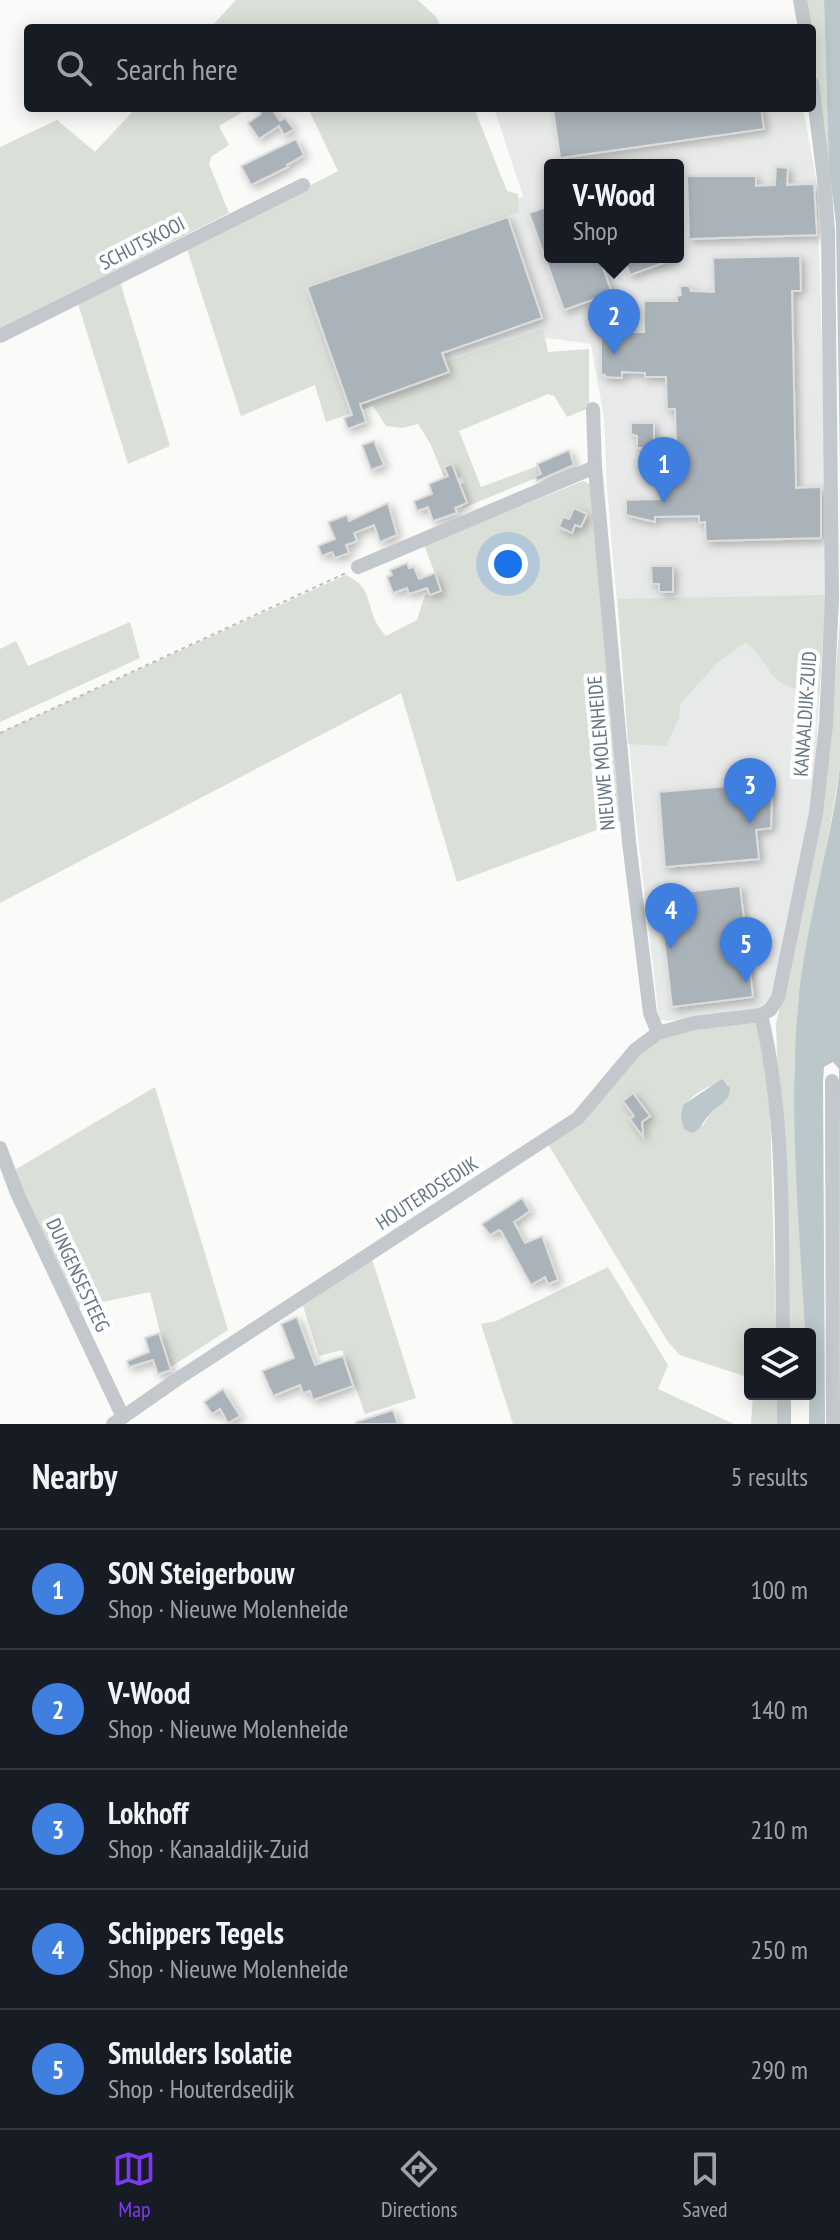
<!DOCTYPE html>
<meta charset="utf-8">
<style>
:root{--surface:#171b24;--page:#242831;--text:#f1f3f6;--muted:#9ea1a6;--line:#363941;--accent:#7c3aed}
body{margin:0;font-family:"PT Sans Narrow",sans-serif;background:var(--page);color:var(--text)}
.controls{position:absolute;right:24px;bottom:24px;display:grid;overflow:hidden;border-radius:8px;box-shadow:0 4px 20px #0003}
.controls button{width:72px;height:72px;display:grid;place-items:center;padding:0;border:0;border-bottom:2px solid var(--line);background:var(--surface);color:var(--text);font:40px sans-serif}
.you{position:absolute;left:508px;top:564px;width:28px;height:28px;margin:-20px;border:6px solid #fff;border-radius:50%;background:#1a73e8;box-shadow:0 0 0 12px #1a73e833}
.badge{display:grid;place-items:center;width:52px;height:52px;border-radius:50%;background:var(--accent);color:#fff;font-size:26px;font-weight:700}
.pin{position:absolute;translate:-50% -66px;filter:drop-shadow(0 2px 4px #0008)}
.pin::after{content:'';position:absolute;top:42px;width:28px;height:24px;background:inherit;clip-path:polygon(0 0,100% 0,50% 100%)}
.popup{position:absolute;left:544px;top:159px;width:140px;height:104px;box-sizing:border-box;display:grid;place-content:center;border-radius:8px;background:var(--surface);filter:drop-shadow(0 2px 6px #0005);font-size:26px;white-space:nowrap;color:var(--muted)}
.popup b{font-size:30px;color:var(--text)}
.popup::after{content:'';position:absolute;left:50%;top:100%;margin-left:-16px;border:16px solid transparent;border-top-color:var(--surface)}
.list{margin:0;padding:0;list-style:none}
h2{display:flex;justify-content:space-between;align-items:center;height:104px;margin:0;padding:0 32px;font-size:34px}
h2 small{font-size:26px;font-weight:400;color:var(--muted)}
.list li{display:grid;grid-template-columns:52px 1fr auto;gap:24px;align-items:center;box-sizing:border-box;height:120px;padding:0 32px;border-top:2px solid var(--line)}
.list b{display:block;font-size:30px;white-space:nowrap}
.list p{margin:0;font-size:26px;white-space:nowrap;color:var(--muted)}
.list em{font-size:26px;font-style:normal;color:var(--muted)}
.icon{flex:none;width:44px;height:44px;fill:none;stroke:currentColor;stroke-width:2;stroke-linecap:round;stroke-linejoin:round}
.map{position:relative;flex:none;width:840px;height:1424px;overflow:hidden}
.search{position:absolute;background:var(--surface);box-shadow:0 4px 20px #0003;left:24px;right:24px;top:24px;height:88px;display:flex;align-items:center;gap:20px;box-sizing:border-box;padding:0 28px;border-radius:8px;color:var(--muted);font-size:30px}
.sheet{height:704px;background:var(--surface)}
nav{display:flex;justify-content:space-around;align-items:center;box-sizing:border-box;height:112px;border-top:2px solid var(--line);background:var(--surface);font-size:22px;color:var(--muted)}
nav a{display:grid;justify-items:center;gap:4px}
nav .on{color:var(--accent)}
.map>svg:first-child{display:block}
</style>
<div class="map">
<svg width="840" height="1424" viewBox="0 0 840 1424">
<defs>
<filter id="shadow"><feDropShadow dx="3.5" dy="3.5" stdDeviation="4" flood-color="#0004"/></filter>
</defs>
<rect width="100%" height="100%" fill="#fafaf8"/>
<!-- built -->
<path fill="#e8e9e9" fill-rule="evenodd" d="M494,108H803L817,184L828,542L814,790L772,999L760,1010L667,1021L659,1019L635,810L607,488L604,418L591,344L548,338L336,410L298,281L523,196ZM550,165H678V257H550Z"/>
<!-- green -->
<g fill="#dadfd7" fill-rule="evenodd">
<path d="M236,0H418L436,17L441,28H210Z"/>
<path d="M806,0H824L829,168Z"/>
<path d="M136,108H249L219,126L229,145L211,157L209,164L229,213L0,329V147L57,120L95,152Z"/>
<path d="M308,108H474L507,191L518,194L519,212L305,287L348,405L414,373L543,329L548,352L589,349V408L567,417L554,396L548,394L459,431L481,487L548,462L553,471L463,508L456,486L464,483L462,477L446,482L430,443L418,424L402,428L386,426L373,406L326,422L315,385L241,416L187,249L338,171Z"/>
<path d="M120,282L170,446L128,464L78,304Z"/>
<path d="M583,481L593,485L621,821L457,882L401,693L0,903V733L346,575C378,590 362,611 386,636L417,620L425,595L441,589L424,545Z"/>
<path d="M826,595L819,694C806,691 791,690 780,682C766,672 763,654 745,643L718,662L680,704L679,718L666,746L628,744L618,599Z"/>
<path d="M840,620V767L824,864L809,933L798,1004L794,1067L805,1334H787L776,1024L797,930L831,726Z"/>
<path d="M130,622L140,658L0,722V649L16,641L28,666Z"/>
<path d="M755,1022L762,1039L770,1109L776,1334H750V1378L680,1355L668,1342L548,1144C582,1110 616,1066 657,1041C684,1024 724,1025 755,1022ZM724,1082L728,1084L722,1104L710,1114L703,1126L681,1117C685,1097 705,1086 724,1082Z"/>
<path d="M155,1087L228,1330L169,1368L150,1292L75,1308L13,1171Z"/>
<path d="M372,1259L416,1398L365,1414L342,1350L319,1356L303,1306Z"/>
<path d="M608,1267L668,1365L658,1389L734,1424H513L481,1324L496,1321Z"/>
<path d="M753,1394H777L778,1424H751Z"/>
</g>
<!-- water -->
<g fill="#bbc7cb">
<path d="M824,0H840V464L836,224L829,168Z"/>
<path d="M840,767V1424L839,1069L833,1062L824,1067L823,1081L825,1424H809L810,1334H805C800,1228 788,1111 798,1006C805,925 831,847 840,767Z"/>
<path d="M722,1079L730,1088C729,1104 719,1104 710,1114C702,1122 703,1128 692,1133L684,1129L681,1117L683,1105Z"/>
</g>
<!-- building -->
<g fill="#aab3b9" stroke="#dcdcda" stroke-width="2" filter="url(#shadow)">
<path d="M257,108H271L280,121L285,118L294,129L284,135L279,126L259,139L248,123L261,114Z"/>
<path d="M553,108H761L764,129L560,158Z"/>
<path d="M296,139L304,155L287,165L288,167L251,185L241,166Z"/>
<path d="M776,167L788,168L787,185L814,184L817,235L689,239L687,176H756V186L775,185Z"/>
<path d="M550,206V257H599L612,293L564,310L529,213Z"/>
<path d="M508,217L542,318L442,353L449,372L360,404L366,422L348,429L344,418L352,415L307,287Z"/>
<path d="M800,256L801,291H792L796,488L821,487V538L706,541L705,522L699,523V516L655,517V522L626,515V500L659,499V441H676L675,409H667L666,377H645V373L622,372V378L605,377V375L601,374V332H644V301H677V296L681,295L680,286H689L691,291L714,292L713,258Z"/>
<path d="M624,257H676L677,258L630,275Z"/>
<path d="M631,423H654V448H637V436L631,434Z"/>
<path d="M374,441L384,465L371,470L362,445Z"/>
<path d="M569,450L574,465L537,481L535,476L541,474L537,464Z"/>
<path d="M452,464L467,503L455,508L457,513L433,521L428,507L417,511L414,501L432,494L429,484L448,476L444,467Z"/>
<path d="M388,503L397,535L380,542L374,525L354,533L357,541L346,545L349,553L335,558L332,552L322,556L318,546L335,539L328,522L347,515L349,521Z"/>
<path d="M574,508L587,514L581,527L575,525L572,533L559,527L563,517L569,519Z"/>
<path d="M407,563L409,568L414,567L419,579L435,573L441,591L430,595L427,588L409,594L407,588L393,593L387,577L392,575L390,570Z"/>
<path d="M651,566H673V592H659V584H652Z"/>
<path d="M752,784L753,791L767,785L772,790L771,828L756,830L759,859L665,867L659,792Z"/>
<path d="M740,886L753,997L672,1007L659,895Z"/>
<path d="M633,1093L650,1116L642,1122L643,1137L630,1119L634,1116L623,1101Z"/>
<path d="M522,1198L530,1211L514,1222L525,1243L542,1236L558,1280L548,1284L545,1277L531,1285L501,1231L499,1230L490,1235L482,1224Z"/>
<path d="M297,1317L315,1365L343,1356L353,1386L313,1400L310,1391L303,1393L300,1385L273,1396L262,1371L294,1358L281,1324Z"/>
<path d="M159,1333L171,1370L158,1374L153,1360L129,1367L127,1361L149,1352L145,1338Z"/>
<path d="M223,1389L240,1416L228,1423L220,1409L212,1414L204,1402Z"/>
<path d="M393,1410L398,1424H356V1422Z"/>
</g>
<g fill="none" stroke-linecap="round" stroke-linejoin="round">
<!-- path -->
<path stroke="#bbbfc2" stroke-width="2" stroke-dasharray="4 4" stroke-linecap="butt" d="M0,733L346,573"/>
<!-- minor -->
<g stroke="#c3c8cc" stroke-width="14">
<path d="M800,0L805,28"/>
<path d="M0,336L303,185"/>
<path d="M593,409L595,467"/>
<path d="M358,567L595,467L629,842L650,1013L658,1033"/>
<path d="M761,1015C786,1118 781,1229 783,1334"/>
<path d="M832,1081L833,1424"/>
<path d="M0,1148L17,1193L123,1417"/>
<path d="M784,1394V1424"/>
<path d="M113,1424L176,1380L578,1118L635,1050L658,1033L694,1023L761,1015L770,1010L778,998L816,813L826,724L832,598L828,232L824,179L812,83"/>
</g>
</g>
<g text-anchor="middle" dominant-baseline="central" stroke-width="8" stroke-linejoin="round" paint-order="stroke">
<!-- street labels -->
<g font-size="20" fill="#657683" stroke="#fff">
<text transform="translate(142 243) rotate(-27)">SCHUTSKOOI</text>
<text transform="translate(805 714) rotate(-86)">KANAALDIJK-ZUID</text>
<text transform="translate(601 753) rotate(-95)">NIEUWE MOLENHEIDE</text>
<text transform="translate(427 1193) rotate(-33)">HOUTERDSEDIJK</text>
<text transform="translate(78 1275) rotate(65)">DUNGENSESTEEG</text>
</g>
</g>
</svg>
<div class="controls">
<button><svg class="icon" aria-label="layers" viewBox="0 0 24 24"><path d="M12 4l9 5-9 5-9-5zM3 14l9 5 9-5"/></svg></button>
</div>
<div class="you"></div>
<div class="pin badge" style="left:664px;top:503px;background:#3f7fe0">1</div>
<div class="pin badge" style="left:614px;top:355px;background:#3f7fe0">2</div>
<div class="popup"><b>V-Wood</b>Shop</div>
<div class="pin badge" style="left:750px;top:824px;background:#3f7fe0">3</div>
<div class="pin badge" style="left:671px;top:949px;background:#3f7fe0">4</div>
<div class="pin badge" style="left:746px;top:983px;background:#3f7fe0">5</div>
<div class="search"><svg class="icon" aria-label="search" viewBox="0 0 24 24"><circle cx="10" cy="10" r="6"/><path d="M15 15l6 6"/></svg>Search here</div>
</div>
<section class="sheet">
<h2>Nearby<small>5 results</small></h2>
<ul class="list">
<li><span class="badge" style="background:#3f7fe0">1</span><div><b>SON Steigerbouw</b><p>Shop · Nieuwe Molenheide</p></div><em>100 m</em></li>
<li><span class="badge" style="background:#3f7fe0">2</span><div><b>V-Wood</b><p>Shop · Nieuwe Molenheide</p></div><em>140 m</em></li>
<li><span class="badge" style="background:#3f7fe0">3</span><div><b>Lokhoff</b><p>Shop · Kanaaldijk-Zuid</p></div><em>210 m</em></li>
<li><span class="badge" style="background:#3f7fe0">4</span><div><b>Schippers Tegels</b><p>Shop · Nieuwe Molenheide</p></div><em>250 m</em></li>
<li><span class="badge" style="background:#3f7fe0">5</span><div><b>Smulders Isolatie</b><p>Shop · Houterdsedijk</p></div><em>290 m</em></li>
</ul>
</section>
<nav>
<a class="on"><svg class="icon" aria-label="map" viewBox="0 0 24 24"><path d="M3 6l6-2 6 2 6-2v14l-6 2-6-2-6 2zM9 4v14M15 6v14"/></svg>Map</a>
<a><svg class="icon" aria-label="directions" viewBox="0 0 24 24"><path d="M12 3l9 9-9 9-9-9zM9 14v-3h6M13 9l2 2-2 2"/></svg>Directions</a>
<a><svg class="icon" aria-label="saved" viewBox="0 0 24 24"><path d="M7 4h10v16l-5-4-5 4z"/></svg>Saved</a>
</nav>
